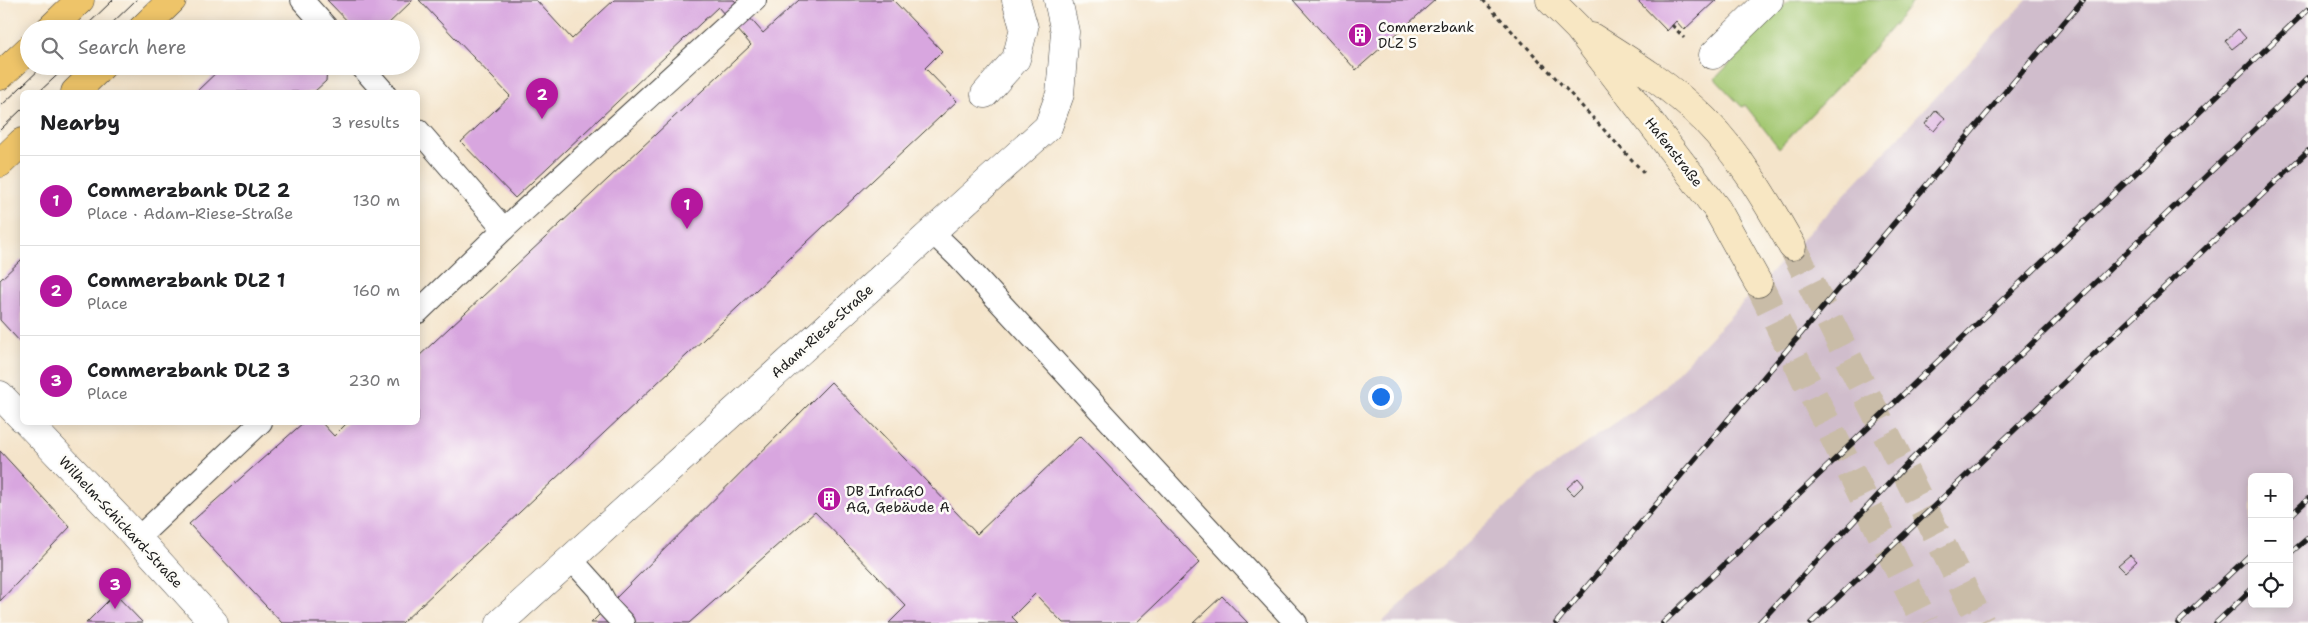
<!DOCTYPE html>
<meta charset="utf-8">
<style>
:root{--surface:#fff;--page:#f2f2f2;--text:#202124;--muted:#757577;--line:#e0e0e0;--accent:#b5179e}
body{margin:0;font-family:"Shantell Sans",sans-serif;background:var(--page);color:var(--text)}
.controls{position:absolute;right:15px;bottom:15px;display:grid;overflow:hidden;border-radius:8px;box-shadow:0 2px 12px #0003}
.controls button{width:45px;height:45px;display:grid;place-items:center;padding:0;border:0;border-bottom:1px solid var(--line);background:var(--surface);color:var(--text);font:25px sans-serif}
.you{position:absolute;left:1380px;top:396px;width:18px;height:18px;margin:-12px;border:4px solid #fff;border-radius:50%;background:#1a73e8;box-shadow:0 0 0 8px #1a73e833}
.badge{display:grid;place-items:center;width:32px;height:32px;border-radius:50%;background:var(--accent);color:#fff;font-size:16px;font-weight:700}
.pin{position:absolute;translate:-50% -41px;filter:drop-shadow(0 1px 2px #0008)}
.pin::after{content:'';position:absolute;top:26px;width:18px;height:15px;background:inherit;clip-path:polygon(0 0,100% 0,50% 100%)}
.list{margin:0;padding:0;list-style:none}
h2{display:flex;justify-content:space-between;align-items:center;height:65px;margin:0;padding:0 20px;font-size:21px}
h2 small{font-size:16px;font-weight:400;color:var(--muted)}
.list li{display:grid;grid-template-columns:32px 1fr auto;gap:15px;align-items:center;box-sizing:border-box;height:90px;padding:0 20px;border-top:1px solid var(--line)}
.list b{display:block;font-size:19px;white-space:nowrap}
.list p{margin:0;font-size:16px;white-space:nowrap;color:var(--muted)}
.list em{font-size:16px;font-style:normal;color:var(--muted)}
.icon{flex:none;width:28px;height:28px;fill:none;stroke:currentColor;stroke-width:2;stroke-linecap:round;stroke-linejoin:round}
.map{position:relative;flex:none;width:2308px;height:623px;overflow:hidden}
.search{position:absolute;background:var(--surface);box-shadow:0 2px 12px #0003;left:20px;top:20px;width:400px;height:55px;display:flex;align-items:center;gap:12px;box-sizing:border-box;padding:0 18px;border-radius:28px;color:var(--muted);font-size:19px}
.panel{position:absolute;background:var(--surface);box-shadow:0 2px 12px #0003;left:20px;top:90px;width:400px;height:335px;border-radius:8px}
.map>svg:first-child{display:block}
</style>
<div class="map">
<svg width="2308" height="623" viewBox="0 0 2308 623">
<rect width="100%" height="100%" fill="#fdfcf7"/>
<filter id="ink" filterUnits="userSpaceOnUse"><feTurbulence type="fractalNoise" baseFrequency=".02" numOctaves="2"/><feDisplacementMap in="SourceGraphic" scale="10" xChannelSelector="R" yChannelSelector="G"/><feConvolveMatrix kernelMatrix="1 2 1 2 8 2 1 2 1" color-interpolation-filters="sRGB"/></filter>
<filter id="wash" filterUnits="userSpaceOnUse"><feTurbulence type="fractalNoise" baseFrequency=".0096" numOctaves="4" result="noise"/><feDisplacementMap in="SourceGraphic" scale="20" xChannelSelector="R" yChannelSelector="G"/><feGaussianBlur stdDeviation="1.12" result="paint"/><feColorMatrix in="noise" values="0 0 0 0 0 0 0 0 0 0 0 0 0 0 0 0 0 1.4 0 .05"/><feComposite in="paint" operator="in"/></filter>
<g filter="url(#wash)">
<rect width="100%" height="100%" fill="#f4e4ca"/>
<!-- industrial -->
<path fill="#d0bdcc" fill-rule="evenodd" d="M2027,0H2308V623H1381L1539,476L1658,393ZM2252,477H2289V604H2252Z"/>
<!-- green -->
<path fill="#a3c771" stroke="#607246" d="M1789,0H1915L1869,54L1779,148L1745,105L1742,107L1715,79Z"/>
<g id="blocks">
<!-- building -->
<g fill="#d8a6df">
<path d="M327,0H413L383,29H355Z"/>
<path d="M419,0H536L572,39L614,0H734L763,33L799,0H893L942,51L925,68L957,101L402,623H282L189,524L304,422H321L334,436L348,422H418V357L751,45L718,7L515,198L461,142L510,96Z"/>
<path d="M1293,0H1435L1356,70Z"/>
<path d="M1637,0H1716L1684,30L1676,21L1667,31Z"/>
<path d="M269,22H282L289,29H262Z"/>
<path d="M2238,29L2246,38L2232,49L2225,41Z"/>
<path d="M223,66H325L327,68L326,81L314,92H196Z"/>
<path d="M1936,110L1945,118L1934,131L1925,124Z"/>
<path d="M22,259V344L0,320V280Z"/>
<path d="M831,382L977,534L1080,436L1200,562L1136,623H1063L1035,594L1012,617L1018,623H889L906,606L815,512L689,623H591Z"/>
<path d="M0,451L70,527L0,601Z"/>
<path d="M1578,478L1584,485L1574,495L1567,488Z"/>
<path d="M2130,555L2137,561L2125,572L2118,565Z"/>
<path d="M115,594L143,623H86Z"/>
<path d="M1222,596L1248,623H1193Z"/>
</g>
</g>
</g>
<g filter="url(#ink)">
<use href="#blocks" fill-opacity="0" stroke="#3c3a36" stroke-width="1"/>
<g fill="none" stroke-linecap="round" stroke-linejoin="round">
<!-- secondary-tunnel -->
<g stroke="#c9bca7" stroke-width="28" stroke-dasharray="28 14" stroke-linecap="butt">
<path d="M1792,246L1981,623"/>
<path d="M1758,283L1925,623"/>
</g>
<!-- lane casing -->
<g stroke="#3c3a36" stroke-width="24">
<g id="lane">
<path d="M302,0L328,29"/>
<path d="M361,66L384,92"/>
<path d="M418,130L504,229L418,312"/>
<path d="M504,229L755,0"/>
<path d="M932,232L958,257L1296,623"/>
<path d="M137,539L261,422"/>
<path d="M571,559L598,589L608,607L623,623"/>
</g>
</g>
<!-- street casing -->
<g stroke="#3c3a36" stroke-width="29">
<g id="street">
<path d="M1713,55L1769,0"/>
<path d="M985,94L1016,59L1024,28L1016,0"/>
<path d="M0,395L22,418"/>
<path d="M27,422L128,528L214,623"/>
<path d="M500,623L1048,127L1060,94L1065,32L1058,0"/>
</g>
</g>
<!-- secondary casing -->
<g stroke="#3c3a36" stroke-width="29">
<g id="secondary">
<path d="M1550,0L1578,28L1717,209L1758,283"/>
<path d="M1592,37C1632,62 1672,87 1705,120C1741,157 1767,202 1792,246"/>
</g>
</g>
<!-- primary casing -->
<g stroke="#3c3a36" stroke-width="29">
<g id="primary">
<path d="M50,29L80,0"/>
<path d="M142,29L172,0"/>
<path d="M0,76L29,49"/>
<path d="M75,92L102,66"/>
<path d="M0,163L22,142"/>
</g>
</g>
<!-- path -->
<g stroke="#3c3a36" stroke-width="3" stroke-dasharray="4 4" stroke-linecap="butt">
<path d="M1483,0L1646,175"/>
<path d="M1672,25L1684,38"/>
</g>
<!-- lane -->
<use href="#lane" stroke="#fff" stroke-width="22"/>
<!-- street -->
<use href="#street" stroke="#fff" stroke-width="28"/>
<!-- secondary -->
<use href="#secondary" stroke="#f8e7c3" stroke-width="28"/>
<!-- primary -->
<use href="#primary" stroke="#eec469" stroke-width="28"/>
<!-- tram -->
<g stroke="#1c1c1c" stroke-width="1">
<path d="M83,29L113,0"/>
<path d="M106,29L136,0"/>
<path d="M39,92L67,66"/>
<path d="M0,107L43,66"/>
<path d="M0,130L22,109"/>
</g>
<!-- rail casing -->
<g stroke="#1c1c1c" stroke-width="5.5">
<g id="rail">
<path d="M2289,517L2308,499"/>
<path d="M2289,554L2308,538"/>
<path d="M1556,623L2083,0"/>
<path d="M1663,623L2308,9"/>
<path d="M1759,623L1912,459L2308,78"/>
<path d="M1811,623L2308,151"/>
<path d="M2178,623L2252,553"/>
<path d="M2216,623L2252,589"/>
</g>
</g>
<!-- rail -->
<use href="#rail" stroke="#fdfcf7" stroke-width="4" stroke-dasharray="11" stroke-linecap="butt"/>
</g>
</g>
<!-- icons -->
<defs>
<g id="building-disc" transform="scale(1.25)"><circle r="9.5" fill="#b5179e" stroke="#fdfcf7"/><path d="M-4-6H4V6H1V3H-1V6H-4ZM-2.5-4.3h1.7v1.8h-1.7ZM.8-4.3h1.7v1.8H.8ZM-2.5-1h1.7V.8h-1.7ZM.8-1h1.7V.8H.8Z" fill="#fff"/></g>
</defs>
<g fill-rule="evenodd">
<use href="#building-disc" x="1360" y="35"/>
<use href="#building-disc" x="829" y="499"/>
</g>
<g text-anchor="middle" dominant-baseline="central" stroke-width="5" stroke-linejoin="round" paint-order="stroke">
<!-- poi labels -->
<g font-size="14" fill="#1c1c1c" stroke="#fdfcf7" text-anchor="start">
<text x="1378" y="27">Commerzbank<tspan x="1378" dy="16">DLZ 5</tspan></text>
<text x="846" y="491">DB InfraGO<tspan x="846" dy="16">AG, Gebäude A</tspan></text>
</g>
<!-- street labels -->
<g font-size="14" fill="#1c1c1c" stroke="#fdfcf7">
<text transform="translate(1674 152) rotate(52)">Hafenstraße</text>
<text transform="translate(822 331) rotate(-42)">Adam-Riese-Straße</text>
<text transform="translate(121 522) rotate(47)">Wilhelm-Schickard-Straße</text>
</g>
</g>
</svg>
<div class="controls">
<button>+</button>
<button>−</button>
<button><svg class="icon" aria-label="locate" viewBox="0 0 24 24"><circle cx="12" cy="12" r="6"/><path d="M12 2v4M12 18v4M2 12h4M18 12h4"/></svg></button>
</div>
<div class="you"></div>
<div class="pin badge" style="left:687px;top:229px">1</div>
<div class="pin badge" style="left:542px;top:119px">2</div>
<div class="pin badge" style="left:115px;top:609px">3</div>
<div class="search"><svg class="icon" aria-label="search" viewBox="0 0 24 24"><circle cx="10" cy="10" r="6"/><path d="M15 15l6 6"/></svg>Search here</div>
<section class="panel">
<h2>Nearby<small>3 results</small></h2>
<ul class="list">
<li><span class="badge">1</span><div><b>Commerzbank DLZ 2</b><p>Place · Adam-Riese-Straße</p></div><em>130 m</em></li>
<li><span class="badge">2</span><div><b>Commerzbank DLZ 1</b><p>Place</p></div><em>160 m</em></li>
<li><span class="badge">3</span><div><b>Commerzbank DLZ 3</b><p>Place</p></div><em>230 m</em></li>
</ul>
</section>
</div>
